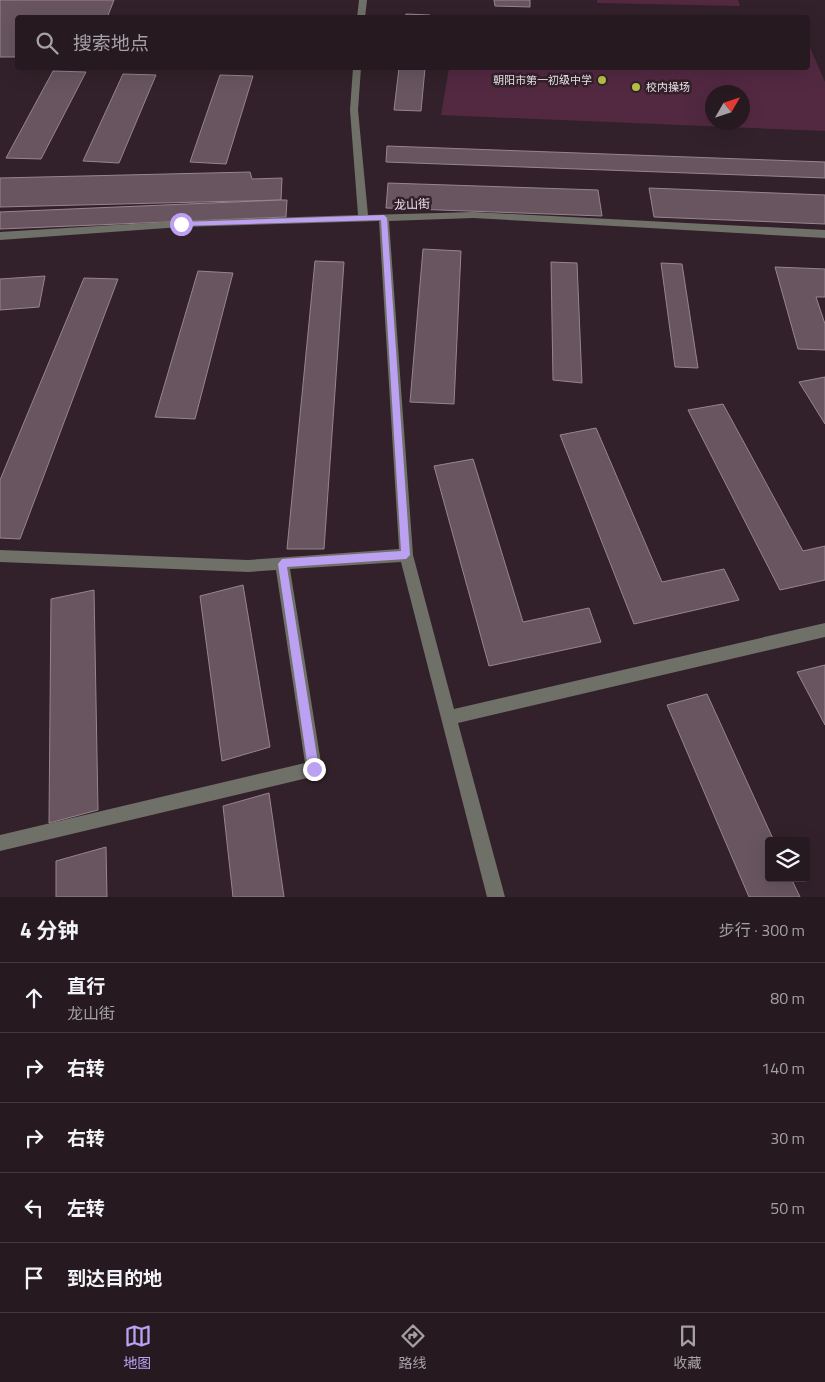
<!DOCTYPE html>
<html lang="zh">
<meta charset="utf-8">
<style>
:root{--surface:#261920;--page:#2e2229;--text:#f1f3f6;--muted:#a4a0a5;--line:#42383e;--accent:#bca0f2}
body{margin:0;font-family:"Titillium Web","Noto Sans SC",sans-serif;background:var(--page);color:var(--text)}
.controls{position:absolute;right:15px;bottom:15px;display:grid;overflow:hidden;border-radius:5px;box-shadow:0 5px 20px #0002}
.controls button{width:45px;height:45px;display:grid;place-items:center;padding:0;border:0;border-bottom:1px solid var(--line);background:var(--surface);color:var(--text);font:25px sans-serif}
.compass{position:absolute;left:705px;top:85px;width:45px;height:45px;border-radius:50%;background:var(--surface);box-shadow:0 5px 20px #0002;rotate:51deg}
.stop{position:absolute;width:15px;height:15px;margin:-11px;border:4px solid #bca0f2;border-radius:50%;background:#fff}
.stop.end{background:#bca0f2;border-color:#fff;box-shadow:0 1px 5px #0008}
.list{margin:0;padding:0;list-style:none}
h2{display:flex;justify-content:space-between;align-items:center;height:65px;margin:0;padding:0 20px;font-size:21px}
h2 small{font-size:16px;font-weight:400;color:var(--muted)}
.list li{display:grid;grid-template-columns:32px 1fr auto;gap:15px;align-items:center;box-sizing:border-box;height:70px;padding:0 20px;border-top:1px solid var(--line)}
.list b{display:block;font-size:19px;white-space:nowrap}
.list p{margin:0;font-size:16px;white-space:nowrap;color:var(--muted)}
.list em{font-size:16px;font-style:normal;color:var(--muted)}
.icon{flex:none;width:28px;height:28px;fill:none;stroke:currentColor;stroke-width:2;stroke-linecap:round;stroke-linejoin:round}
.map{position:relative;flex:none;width:825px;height:897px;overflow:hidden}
.search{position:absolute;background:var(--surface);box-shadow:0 5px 20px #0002;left:15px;right:15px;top:15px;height:55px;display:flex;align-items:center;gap:12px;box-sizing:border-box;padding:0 18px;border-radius:5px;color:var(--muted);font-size:19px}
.sheet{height:415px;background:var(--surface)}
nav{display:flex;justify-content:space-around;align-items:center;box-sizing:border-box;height:70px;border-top:1px solid var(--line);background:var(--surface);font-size:14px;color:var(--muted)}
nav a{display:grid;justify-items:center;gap:2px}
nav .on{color:var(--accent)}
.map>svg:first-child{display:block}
</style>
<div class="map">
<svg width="825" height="897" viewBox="0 0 825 897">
<rect width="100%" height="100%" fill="#32212a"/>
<!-- green -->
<g fill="#532942" fill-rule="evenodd">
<path d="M597,0H738L740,6L597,3Z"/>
<path d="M808,43L825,82V131L441,115L449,68H808ZM712,92H742V122H712Z"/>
</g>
<!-- building -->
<g fill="#68555f" stroke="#98848f">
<path d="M0,0H114L107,18H18V57H0Z"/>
<path d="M494,0H530V7L495,6Z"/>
<path d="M406,14L430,15L429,18H405Z"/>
<path d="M399,68H425L421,111L394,110Z"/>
<path d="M53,71L86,72L41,159L6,158Z"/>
<path d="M123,74L156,75L119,163L83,161Z"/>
<path d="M220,75L253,76L226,164L190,162Z"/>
<path d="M387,146L825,162V178L386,162Z"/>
<path d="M250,172L252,179L282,178L281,200L0,207V178Z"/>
<path d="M388,183L598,190L602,216L386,208Z"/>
<path d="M649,188L825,195V224L654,217Z"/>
<path d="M281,200H287L286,217L0,229V212Z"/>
<path d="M423,249L461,251L454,404L410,402Z"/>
<path d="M315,261L344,262L324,549H287Z"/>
<path d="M551,262L577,263L582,383L553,380Z"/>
<path d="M661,263L682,264L698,368L675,367Z"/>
<path d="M775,267L825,269V297H816L825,324V350L798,349Z"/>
<path d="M198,271L233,273L195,419L155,417Z"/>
<path d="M45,276L39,307L0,310V279Z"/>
<path d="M84,278L118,279L20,539L0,538V480Z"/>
<path d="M825,377V424L799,382Z"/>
<path d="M723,404L803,551L825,546V580L780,590L688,410Z"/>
<path d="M596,428L662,582L724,569L739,600L634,624L560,435Z"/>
<path d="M473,459L523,622L589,608L601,642L489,666L434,466Z"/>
<path d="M243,585L270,747L222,761L200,596Z"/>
<path d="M94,590L98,810L49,823L51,599Z"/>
<path d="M825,665V725L797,672Z"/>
<path d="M707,694L774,841H769V878H791L800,897H749L667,705Z"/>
<path d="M269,793L284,897H233L223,806Z"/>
<path d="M106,847L107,897H56V861Z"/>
</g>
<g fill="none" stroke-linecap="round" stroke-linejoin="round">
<!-- minor -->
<g fill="#6f7067" fill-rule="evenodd">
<path d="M359,0H367L365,18H357Z"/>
<path d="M353,68H361L358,110L368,215L473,212L825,230V238L473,218L389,221L413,555L454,709L825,623V637L458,723L505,897H487L401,562L290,569L322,769L320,775L0,851V835L305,763L276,570L248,572L0,562V550L248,560L399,549L379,221L181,227L0,240V232L181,221L358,215L350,110Z"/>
</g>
</g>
<!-- route -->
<path fill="#bca0f2" d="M384,215L387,218L410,555L406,559L287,567L319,769L317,773L314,774L310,773L308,769L278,564L282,559L401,551L381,220L181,226L178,224L181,222Z"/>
<!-- markers -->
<g fill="#b9c046" stroke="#32212a" stroke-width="2">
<circle cx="602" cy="80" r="5"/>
<circle cx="636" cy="87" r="5"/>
</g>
<g text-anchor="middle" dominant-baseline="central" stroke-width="5" stroke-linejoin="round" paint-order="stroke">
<!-- far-poi labels -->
<g font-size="11" fill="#f1e6ec" stroke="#32212a" text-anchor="end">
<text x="592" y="80">朝阳市第一初级中学</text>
<text x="646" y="87" text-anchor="start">校内操场</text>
</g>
<!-- street labels -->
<g font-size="12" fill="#f1e6ec" stroke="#32212a">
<text transform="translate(412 204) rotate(-2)">龙山街</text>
</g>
</g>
</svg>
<div class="controls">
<button><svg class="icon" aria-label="layers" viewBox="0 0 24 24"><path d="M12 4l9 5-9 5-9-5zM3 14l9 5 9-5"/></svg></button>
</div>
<svg class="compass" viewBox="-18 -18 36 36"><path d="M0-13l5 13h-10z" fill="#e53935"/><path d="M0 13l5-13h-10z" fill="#a4a0a5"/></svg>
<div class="stop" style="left:181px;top:224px"></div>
<div class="stop end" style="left:314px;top:769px"></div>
<div class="search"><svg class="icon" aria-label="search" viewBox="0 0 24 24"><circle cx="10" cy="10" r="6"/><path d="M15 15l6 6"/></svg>搜索地点</div>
</div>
<section class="sheet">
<h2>4 分钟<small>步行 · 300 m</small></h2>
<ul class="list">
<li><svg class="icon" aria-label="ahead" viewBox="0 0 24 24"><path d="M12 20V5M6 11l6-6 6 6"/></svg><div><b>直行</b><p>龙山街</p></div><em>80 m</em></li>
<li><svg class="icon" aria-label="right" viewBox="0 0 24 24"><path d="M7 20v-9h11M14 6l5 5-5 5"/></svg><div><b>右转</b></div><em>140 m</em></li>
<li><svg class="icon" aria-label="right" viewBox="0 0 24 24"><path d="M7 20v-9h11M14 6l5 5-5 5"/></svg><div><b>右转</b></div><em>30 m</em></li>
<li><svg class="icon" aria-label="left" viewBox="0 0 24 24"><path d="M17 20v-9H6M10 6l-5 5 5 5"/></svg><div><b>左转</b></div><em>50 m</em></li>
<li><svg class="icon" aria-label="arrive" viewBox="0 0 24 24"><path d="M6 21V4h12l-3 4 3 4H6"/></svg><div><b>到达目的地</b></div></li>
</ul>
</section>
<nav>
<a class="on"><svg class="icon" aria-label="map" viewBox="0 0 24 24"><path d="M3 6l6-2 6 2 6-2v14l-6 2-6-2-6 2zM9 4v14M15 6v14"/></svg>地图</a>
<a><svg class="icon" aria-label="directions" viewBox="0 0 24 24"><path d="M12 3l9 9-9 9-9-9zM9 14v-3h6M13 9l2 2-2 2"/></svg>路线</a>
<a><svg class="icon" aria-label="saved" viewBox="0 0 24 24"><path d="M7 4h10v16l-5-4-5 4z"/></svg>收藏</a>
</nav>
